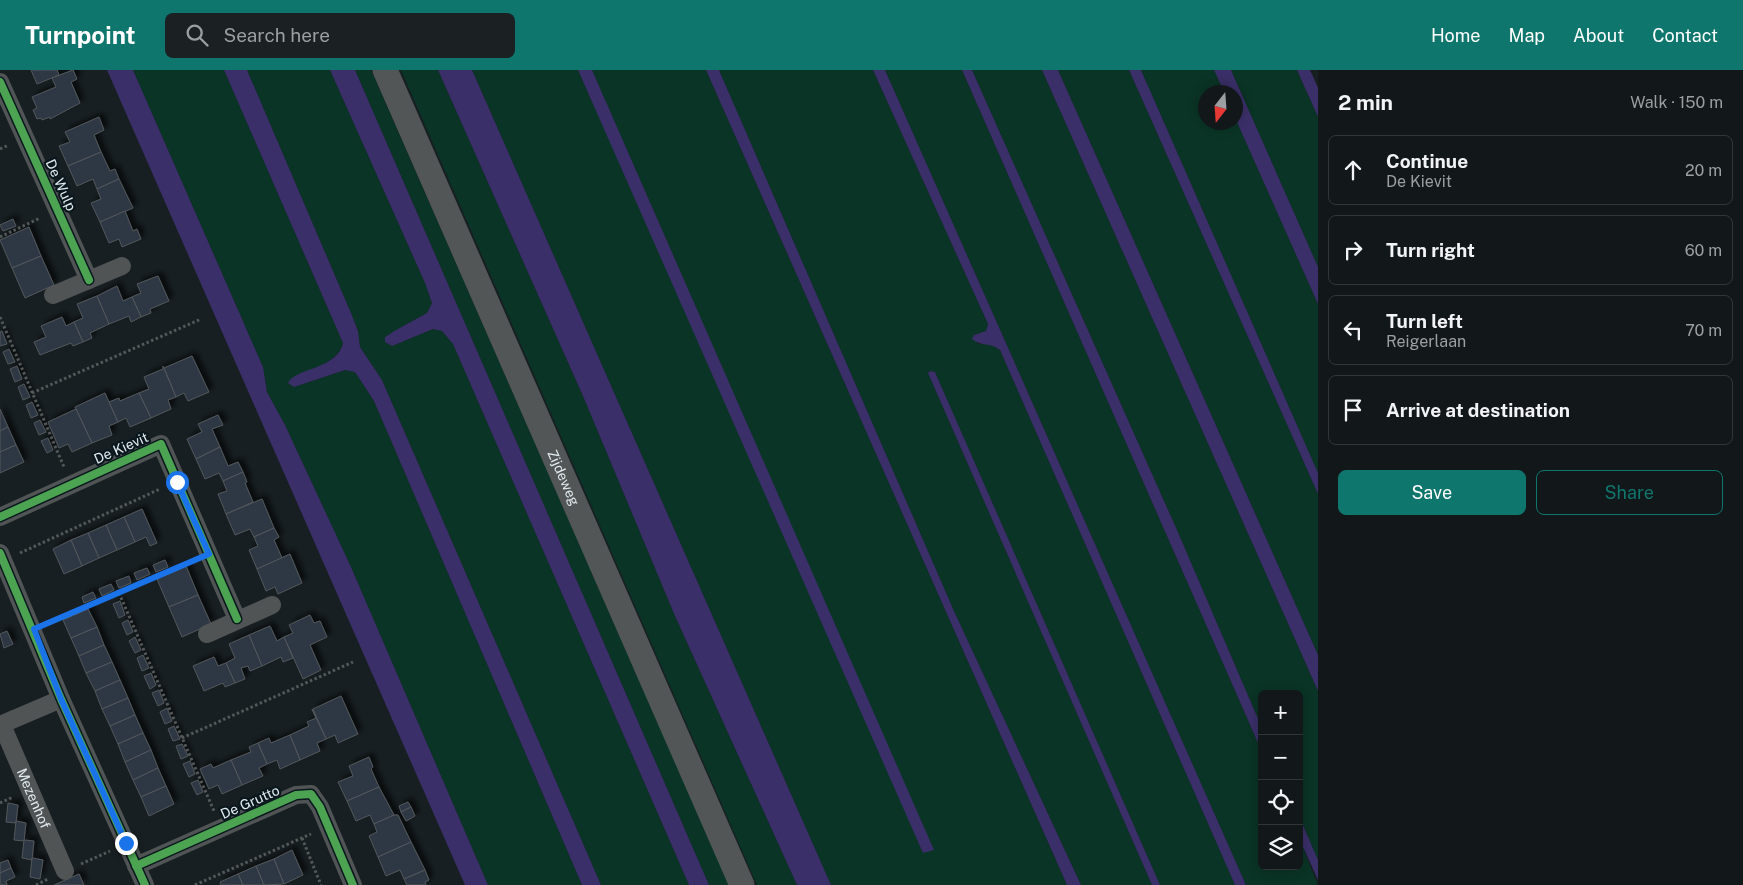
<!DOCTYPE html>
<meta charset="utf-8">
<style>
:root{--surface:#12171a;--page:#1b2023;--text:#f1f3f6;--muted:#9c9fa2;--line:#313639;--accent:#0f766e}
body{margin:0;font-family:"Public Sans",sans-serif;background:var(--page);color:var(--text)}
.controls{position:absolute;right:15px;bottom:15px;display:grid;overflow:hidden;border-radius:8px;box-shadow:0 2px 12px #0003}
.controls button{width:45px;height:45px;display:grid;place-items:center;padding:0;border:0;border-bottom:1px solid var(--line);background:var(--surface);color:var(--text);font:25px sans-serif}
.compass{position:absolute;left:1198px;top:15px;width:45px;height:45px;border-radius:50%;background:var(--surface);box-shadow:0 2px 12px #0003;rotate:197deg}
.stop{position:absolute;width:15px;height:15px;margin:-11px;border:4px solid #1a73e8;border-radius:50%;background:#fff}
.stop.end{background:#1a73e8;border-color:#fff;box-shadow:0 1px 5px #0008}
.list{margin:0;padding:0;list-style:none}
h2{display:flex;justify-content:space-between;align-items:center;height:65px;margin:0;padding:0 20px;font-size:21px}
h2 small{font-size:16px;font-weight:400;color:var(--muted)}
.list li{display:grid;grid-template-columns:32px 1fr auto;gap:15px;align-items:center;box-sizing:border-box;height:70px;margin:0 10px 10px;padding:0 10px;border:1px solid var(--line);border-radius:8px}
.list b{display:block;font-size:19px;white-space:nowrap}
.list p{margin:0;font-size:16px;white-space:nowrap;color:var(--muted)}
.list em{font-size:16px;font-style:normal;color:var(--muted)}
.actions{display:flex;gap:10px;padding:15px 20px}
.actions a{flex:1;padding:11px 0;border:1px solid var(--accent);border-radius:8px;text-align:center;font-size:18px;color:var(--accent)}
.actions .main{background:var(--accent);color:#fff}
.icon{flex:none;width:28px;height:28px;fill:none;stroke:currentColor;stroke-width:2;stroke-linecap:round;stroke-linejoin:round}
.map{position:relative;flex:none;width:1318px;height:815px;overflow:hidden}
header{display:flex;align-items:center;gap:30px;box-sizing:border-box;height:70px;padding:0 25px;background:var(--accent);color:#fff}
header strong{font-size:24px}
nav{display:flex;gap:28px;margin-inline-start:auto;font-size:18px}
.search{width:350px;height:45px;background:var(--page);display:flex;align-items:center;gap:12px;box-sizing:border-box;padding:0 18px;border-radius:8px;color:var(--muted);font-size:19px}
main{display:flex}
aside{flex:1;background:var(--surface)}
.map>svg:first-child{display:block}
</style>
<header>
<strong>Turnpoint</strong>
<div class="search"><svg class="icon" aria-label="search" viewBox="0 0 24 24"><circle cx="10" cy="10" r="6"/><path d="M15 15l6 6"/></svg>Search here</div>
<nav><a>Home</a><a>Map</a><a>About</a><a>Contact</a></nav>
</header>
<main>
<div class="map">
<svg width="1318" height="815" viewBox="0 0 1318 815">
<defs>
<filter id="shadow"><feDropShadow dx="4.5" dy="-4.5" stdDeviation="2.5" flood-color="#0009"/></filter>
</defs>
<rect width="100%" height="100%" fill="#181f22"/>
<!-- green -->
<g fill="#0a3425">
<path d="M133,0H224L343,273C339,291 312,300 297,306L294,317L345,300L355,302L374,331L582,815H488L351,497L285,355L267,322L263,297Z"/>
<path d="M247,0H330L425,213L432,233L427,243L396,260L392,276L433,259L442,261L453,274L689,815H601L382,310L360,277L358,261L351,243Z"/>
<path d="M355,0H371L729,815H709Z"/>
<path d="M401,0H438L583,326L675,546L797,815H757Z"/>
<path d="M472,0H578L933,780L592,0H706L1067,815H831Z"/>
<path d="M719,0H873L988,254L986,261L974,265L978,274H992L1000,280L1235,815H1160L935,302L930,301L928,303L1152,815H1081L954,541Z"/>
<path d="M885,0H962L1262,682V796H1299V768L1318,815H1246Z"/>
<path d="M972,0H1042L1318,621V790L1299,746V624H1262V658L1177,460Z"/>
<path d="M1058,0H1129L1318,424V585Z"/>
<path d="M1141,0H1214L1224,22H1206V52H1236V50L1318,234V403Z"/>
<path d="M1231,0H1297L1318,47V197Z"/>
</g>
<!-- water -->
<g fill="#3a2f68">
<path d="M107,0H133L263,297L267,322L285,355L351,497L488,815H465Z"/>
<path d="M224,0H247L351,243L358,261L360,277L382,310L601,815H582L374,331L355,302L345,300L294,317L288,313C295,298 338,299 343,273Z"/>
<path d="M330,0H355L709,815H689L453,274L442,261L433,259L392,276L385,272V267L396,260L427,243L432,233L425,213Z"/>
<path d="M438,0H472L831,815H797L675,546L583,326Z"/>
<path d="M578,0H592L934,780L923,783Z"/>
<path d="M706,0H719L954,541L1081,815H1067Z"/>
<path d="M873,0H885L1246,815H1235L1000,280C990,272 982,277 972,269L974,265L986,261L988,254Z"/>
<path d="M962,0H972L1177,460L1262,658V682Z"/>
<path d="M1042,0H1058L1318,585V621Z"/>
<path d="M1129,0H1141L1318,403V424Z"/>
<path d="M1214,0H1231L1318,197V234L1236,50V22H1224Z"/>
<path d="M1297,0H1310L1318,18V47Z"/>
<path d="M930,301L935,302L1160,815H1152L928,303Z"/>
<path d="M1299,746L1318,790V810L1299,768Z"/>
</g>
<!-- building -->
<g fill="#2e3844" stroke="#52575b" filter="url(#shadow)">
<path d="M31,0H57L59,5L37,14Z"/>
<path d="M73,0L77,9L71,12L80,33L50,49V47L42,50L41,48L37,49L33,40L37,38L32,27L56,17L52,8Z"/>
<path d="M99,47L104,60L94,65L101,82L68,96L59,76L70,72L65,62Z"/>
<path d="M101,82L110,101L115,99L119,109L97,119L93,109L77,116L68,96Z"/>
<path d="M119,109L133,138L100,152L91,133L101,129L97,119Z"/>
<path d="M125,141L133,161L137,159L141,169L122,177L119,169L109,173L100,152Z"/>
<path d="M13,149L16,156L3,161L0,155Z"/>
<path d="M29,157L41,186L12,198L0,170Z"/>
<path d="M41,186L54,215L25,228L12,198Z"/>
<path d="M158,206L169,231L150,239L151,243L141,247L132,227L141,223L137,214Z"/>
<path d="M117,216L123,231L132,227L141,247L131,252L129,246L109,254L97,226Z"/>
<path d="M97,226L109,254L90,263L92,268L83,272L74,252L83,248L77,234Z"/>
<path d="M62,247L66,256L74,252L83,272L73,276L71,273L40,285L34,272L46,267L41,256Z"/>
<path d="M2,261L7,274L0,276V262Z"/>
<path d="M9,279L15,292L8,294L3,282Z"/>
<path d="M192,286L209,322L188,331L184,323L176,327L164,298Z"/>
<path d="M17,296L22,309L15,312L10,299Z"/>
<path d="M163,296L176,327L168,330L171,339L151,348L139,323L149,319L144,307L163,299Z"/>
<path d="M24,314L30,327L23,330L18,317Z"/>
<path d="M105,323L118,352L109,356L112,365L92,373L75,337Z"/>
<path d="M139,323L151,348L130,357L126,348L118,352L109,332L119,328L120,331Z"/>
<path d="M32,332L38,345L31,348L26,335Z"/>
<path d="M0,339L8,357L0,361Z"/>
<path d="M76,339L92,373L72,382L68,374L59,378L48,352Z"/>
<path d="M218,345L223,355L212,359L220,377L196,389L187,369L202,362L198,354Z"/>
<path d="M40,350L46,362L39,365L34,353Z"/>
<path d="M8,357L16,375L0,382V361Z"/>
<path d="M48,368L53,380L47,383L41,371Z"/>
<path d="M16,375L24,392L0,403V382Z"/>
<path d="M220,377L228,396L238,392L243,402L223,411L219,403L205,409L196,389Z"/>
<path d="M243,402L247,412L245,413L253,432L226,444L218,424L227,421L223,411Z"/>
<path d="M262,429L274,458L254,467L250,459L235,465L226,444Z"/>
<path d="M142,439L157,473L150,476L146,467L135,472L124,447Z"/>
<path d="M124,447L135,472L117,480L106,455Z"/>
<path d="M106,455L117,480L99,488L88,463Z"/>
<path d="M274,458L279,467L274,470L282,488L257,499L249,480L258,476L254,467Z"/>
<path d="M88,463L99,488L82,496L71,470Z"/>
<path d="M71,470L82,496L64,504L53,479Z"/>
<path d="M290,484L302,513L278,524L275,517L266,521L257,499Z"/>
<path d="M165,490L168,497L156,502L153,495Z"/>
<path d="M186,496L198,525L169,537L157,509Z"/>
<path d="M147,498L150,504L137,510L134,503Z"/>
<path d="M129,506L131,513L119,518L116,511Z"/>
<path d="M111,514L114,520L102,526L99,519Z"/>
<path d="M93,522L96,528L84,533L82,527Z"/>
<path d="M198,525L211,554L182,567L169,537Z"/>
<path d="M120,531L125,545L119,548L113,534Z"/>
<path d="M88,539L97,557L71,568L63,550Z"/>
<path d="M310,545L314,553L320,551L327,567L310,575L321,600L303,609L284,567L293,563L289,555Z"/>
<path d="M128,550L133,562L127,565L122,553Z"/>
<path d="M270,556L277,571L284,567L293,588L283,592L281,587L262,596L249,565Z"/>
<path d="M97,557L104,575L79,586L71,568Z"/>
<path d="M7,561L13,574L4,578L0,564Z"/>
<path d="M249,565L262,596L250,601L248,596L241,598L245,609L235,613L226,593L235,588L229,574Z"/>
<path d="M135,567L141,580L135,583L129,571Z"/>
<path d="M104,575L112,592L86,603L79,586Z"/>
<path d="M143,585L149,598L142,601L137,588Z"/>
<path d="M214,587L218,596L226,593L235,613L225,617L223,613L204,621L193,596Z"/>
<path d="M112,592L120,610L95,621L86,603Z"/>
<path d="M151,603L156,615L150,619L144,606Z"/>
<path d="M120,610L128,628L102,639L95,621Z"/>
<path d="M159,620L164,633L158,636L152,623Z"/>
<path d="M341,626L358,664L338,673L335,665L326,669L313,639Z"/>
<path d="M128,628L135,645L110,656L102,639Z"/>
<path d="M167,638L172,651L165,654L160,642Z"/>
<path d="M312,639L326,669L317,673L320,681L300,690L290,665L309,656L307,652L316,648Z"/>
<path d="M135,645L143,663L118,674L110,656Z"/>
<path d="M174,656L180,669L173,671L168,659Z"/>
<path d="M143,663L151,680L125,692L118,674Z"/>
<path d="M290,665L300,690L280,699L277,690L267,694L258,673L269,668L271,673Z"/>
<path d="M258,673L267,694L259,698L263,706L242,715L231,690L251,682L249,677Z"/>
<path d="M182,674L188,686L181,689L176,676Z"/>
<path d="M151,680L158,698L133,710L125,692Z"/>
<path d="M369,687L373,697L371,699L379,717L347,731L338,712L353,706L349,696Z"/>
<path d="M231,690L242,715L222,724L218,715L209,719L200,699L211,694L213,698Z"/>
<path d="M190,691L195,704L189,707L183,694Z"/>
<path d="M158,698L166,716L141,727L133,710Z"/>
<path d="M198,710L203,722L197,725L191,713Z"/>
<path d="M166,716L174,734L149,746L141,727Z"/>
<path d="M379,717L394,745L374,754L370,745L356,751L347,731Z"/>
<path d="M408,732L411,737L401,742L399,736Z"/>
<path d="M8,733L18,735L16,753L6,752Z"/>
<path d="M411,737L415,746L406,751L401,742Z"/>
<path d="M394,745H398L411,772L378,787L369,766L377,762L374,754Z"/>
<path d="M16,751L26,753L24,771L14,770Z"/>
<path d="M24,770L34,771L32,790L22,788Z"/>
<path d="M411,772L425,800L404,809L400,800L386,806L378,787Z"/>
<path d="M292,780L303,805L284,814L274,789Z"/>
<path d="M32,788L43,790L40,809L30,807Z"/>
<path d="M274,789L284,814L264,815L256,796Z"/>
<path d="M8,790L11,798L0,803V793Z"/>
<path d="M256,796L264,815H243L238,804Z"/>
<path d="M11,798L15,807L6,811L7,815H0V803Z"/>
<path d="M425,800L429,810L425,812L426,815H407L404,809Z"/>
<path d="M79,804L84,815H54Z"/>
<path d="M238,804L243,815H221L220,812Z"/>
</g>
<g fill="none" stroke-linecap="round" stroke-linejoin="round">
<!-- path -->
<g stroke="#545859" stroke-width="3" stroke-dasharray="2.5 2.5" stroke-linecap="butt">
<path d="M0,79L9,75"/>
<path d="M0,167L40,148"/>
<path d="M0,247L64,397"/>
<path d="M32,323L201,249"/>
<path d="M20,483L160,419"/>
<path d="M119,523L214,741"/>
<path d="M48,553L192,491"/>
<path d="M182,668L353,592"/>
<path d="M0,733L13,727"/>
<path d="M302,768L321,815"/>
<path d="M81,794L110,781"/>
<path d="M36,815L48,809"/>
<path d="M195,815L311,764"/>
</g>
<!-- minor -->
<g stroke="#505454" stroke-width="18">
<path d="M0,12L89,210"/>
<path d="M53,225L122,196"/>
<path d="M0,447L161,374L237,549"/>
<path d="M0,483L61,629L145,815"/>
<path d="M207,564L272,535"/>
<path d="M0,655L61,629"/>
<path id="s1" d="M2,655L65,801"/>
<path d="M136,796L296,725L311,724L320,737L353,815"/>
</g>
<!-- secondary -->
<path stroke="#525657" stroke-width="25" id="s2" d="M385,0L742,815"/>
<!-- cycleway casing -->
<g stroke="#0a181e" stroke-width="11">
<g id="cycleway">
<path d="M0,12L89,210"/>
<path d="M0,447L161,374L237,549"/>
<path d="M0,483L61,629L145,815"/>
<path d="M136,796L296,725L311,724L320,737L353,815"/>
</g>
</g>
<!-- cycleway -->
<use href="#cycleway" stroke="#4ca352" stroke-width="8"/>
</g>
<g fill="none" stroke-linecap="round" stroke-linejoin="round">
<!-- route -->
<path stroke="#1a73e8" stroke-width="6" d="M126,773L61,629L34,559L209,484L177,412"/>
</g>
<g text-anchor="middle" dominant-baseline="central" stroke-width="4.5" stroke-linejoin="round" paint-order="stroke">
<!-- street labels -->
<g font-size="14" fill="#e1eaee" stroke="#0a181e">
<text transform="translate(61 115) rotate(66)">De Wulp</text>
<text transform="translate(121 378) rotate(-24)">De Kievit</text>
<text stroke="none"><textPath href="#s2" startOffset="445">Zijdeweg</textPath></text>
<text stroke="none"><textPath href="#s1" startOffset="80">Mezenhof</textPath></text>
<text transform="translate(250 732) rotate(-24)">De Grutto</text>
</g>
</g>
</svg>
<div class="controls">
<button>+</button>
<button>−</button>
<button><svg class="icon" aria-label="locate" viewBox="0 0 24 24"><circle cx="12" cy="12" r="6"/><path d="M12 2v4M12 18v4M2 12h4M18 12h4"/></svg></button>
<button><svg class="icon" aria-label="layers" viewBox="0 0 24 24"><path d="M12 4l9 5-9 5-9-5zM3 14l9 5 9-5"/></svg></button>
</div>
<svg class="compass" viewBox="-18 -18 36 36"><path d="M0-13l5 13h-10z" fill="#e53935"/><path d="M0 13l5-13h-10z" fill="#9c9fa2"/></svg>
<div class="stop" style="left:177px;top:412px"></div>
<div class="stop end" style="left:126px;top:773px"></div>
</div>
<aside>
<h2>2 min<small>Walk · 150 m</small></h2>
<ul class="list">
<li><svg class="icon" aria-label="ahead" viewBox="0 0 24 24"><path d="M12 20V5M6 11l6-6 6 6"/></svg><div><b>Continue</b><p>De Kievit</p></div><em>20 m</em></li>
<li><svg class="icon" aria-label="right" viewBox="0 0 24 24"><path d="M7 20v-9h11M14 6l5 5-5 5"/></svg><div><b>Turn right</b></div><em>60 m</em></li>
<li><svg class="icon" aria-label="left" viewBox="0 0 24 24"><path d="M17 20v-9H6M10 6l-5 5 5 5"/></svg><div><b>Turn left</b><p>Reigerlaan</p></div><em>70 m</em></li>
<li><svg class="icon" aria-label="arrive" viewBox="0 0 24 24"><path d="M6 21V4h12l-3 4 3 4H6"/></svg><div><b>Arrive at destination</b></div></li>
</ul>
<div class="actions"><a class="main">Save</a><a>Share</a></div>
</aside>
</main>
